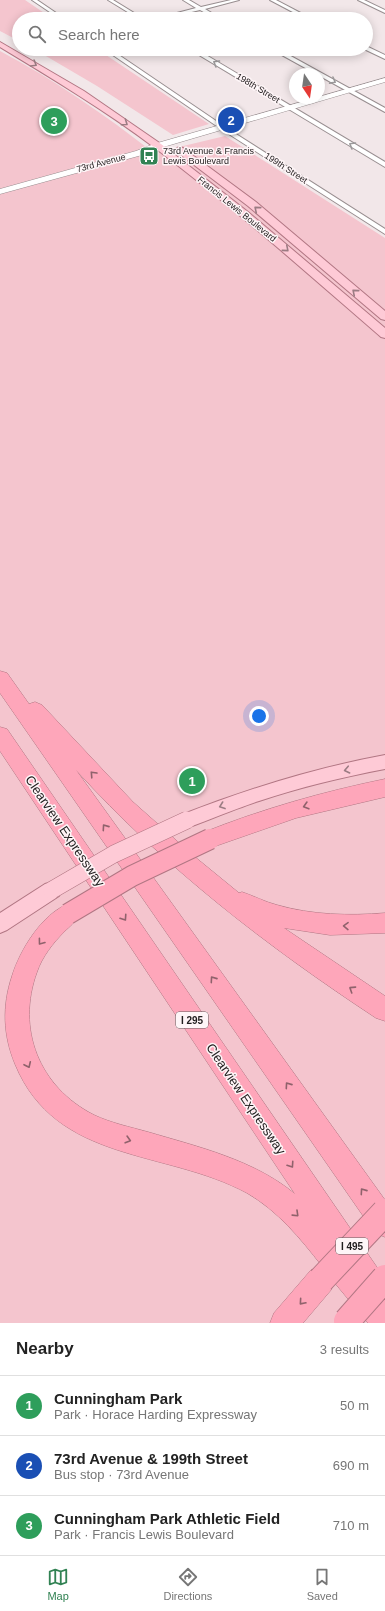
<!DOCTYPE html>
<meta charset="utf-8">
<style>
:root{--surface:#fff;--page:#f6f6f6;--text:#222;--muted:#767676;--line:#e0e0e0;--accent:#318253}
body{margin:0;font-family:Arial,sans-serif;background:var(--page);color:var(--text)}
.compass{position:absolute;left:289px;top:68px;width:36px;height:36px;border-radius:50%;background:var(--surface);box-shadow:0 2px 10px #0003;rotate:167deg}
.you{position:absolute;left:259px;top:716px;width:14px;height:14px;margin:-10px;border:3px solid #fff;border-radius:50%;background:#1a73e8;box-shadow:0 0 0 6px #1a73e833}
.badge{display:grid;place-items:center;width:26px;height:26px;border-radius:50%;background:var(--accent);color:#fff;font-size:13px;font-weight:700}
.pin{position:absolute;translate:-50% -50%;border:2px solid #fff;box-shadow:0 1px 4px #0006}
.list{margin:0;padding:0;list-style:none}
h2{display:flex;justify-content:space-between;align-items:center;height:52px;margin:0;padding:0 16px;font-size:17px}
h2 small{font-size:13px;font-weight:400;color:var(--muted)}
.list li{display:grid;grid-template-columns:26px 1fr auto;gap:12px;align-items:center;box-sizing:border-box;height:60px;padding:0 16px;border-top:1px solid var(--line)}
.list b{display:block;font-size:15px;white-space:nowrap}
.list p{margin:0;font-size:13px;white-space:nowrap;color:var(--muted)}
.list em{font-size:13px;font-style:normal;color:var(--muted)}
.icon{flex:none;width:22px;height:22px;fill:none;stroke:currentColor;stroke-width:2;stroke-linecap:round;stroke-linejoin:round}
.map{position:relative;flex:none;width:385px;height:1323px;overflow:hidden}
.search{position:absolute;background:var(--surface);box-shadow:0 2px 10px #0003;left:12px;right:12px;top:12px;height:44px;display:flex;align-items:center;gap:10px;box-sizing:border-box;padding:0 14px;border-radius:22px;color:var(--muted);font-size:15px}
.sheet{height:232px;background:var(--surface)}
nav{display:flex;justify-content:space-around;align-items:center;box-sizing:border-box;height:56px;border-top:1px solid var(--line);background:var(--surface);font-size:11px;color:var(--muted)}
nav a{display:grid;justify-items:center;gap:2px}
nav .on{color:var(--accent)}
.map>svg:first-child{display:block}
</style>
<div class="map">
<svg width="385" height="1323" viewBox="0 0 385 1323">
<rect width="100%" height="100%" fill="#f2e7e9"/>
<!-- green -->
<g fill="#f4c5ce">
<path d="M0,0H25L53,19H19V41L0,31Z"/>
<path d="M34,49H97L209,124L173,135L97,86Z"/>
<path d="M0,51C55,80 105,115 154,153L225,136L385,238V1323H0Z"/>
</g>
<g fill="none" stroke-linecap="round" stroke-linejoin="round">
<!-- minor casing -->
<g stroke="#988e90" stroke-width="2">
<g id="minor">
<path d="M32,0H37L65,19H60Z"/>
<path d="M108,0H113L144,19H139Z"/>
<path d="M183,0H189L201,7L231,0H239L205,9L222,19H216L200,10L162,19H154L196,8Z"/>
<path d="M270,0H276L312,19H306Z"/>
<path d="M358,0H364L385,10V13Z"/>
<path d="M366,46L385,55V59L364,49H366Z"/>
<path d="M104,49H110L225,127L385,229V234L221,129Z"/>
<path d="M189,49H196L385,162V167Z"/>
<path d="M271,49H278L385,108V112Z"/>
</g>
</g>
<!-- tertiary casing -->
<g stroke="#988e90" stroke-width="1">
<path id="tertiary" d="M385,78V82L160,148L142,155L0,194V189L136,151L154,144Z"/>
</g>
<!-- primary casing -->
<g stroke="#b17683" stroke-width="2">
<g id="primary">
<path d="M0,42L84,91L161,144L248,212L385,328V338L381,337C307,273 233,207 155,148C106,111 53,79 0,47Z"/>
<path d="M180,147L183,148L256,202L385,311V320L381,319L248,206L177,152L175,150L177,148Z"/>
<path d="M385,755V769C343,777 301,787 259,801C235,809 211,819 187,828L181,825L178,820L181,815C247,789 315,768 385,755Z"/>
<path d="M52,882L59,884L61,890L59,896L7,930L0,933V913L45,884Z"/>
</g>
</g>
<!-- motorway casing -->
<g stroke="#b17683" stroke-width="1">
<g id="motorway">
<path d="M0,671L7,673L29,704L35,702L42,705L133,802L195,857L239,893L242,892C254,896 265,902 277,905C312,915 349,916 385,913V933L330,935L284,928L385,996V1021L376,1018C268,947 164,867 76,770L385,1200V1237L375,1233L0,693Z"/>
<path d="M0,727L7,729L385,1279V1323H368L334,1282L331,1290L303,1323H270L274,1313L311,1270L322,1266C300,1238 278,1211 247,1193C166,1149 56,1164 15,1064C3,1035 2,1006 12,976C20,950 42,914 68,904L76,907L79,914C76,922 70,926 64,932C53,943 42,957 37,972C16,1029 39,1087 94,1115C111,1123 130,1127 148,1132C199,1147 254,1160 295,1194L0,751Z"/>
<path d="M385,779V797L296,818L210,848L202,845L199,839L202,833C262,809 322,792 385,779Z"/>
</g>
</g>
<!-- minor -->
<use href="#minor" fill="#fff" fill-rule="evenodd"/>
<!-- tertiary -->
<use href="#tertiary" fill="#fff" fill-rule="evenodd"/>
<!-- primary -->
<use href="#primary" fill="#fecad6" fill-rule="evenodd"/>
<!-- motorway -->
<use href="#motorway" fill="#fea6ba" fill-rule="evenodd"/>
<!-- primary-bridge casing -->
<g stroke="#b17683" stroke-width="18" stroke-linecap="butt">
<path id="primary-bridge" d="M52,890L114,854L187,820"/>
</g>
<!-- motorway-bridge-far1 casing -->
<g stroke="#b17683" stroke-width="22" stroke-linecap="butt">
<path id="motorway-bridge-far1" d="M68,914L132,876L210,839"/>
</g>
<!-- motorway-bridge casing -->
<g stroke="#b17683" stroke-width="28" stroke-linecap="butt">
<g id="motorway-bridge">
<path d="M321,1280L385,1212"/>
<path d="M347,1321L385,1278"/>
</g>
</g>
<!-- primary-bridge -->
<use href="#primary-bridge" stroke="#fecad6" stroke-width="17"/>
<!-- motorway-bridge-far1 -->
<use href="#motorway-bridge-far1" stroke="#fea6ba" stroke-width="20"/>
<!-- motorway-bridge -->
<use href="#motorway-bridge" stroke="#fea6ba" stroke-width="26"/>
</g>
<!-- one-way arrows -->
<defs><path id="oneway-chevron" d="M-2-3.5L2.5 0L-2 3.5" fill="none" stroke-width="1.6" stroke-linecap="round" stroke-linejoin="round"/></defs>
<g stroke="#9b999a">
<use href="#oneway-chevron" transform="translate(216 63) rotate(-149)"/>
<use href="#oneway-chevron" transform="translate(333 81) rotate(29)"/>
<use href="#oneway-chevron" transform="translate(352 145) rotate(-149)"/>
</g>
<g stroke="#9b7c83">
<use href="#oneway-chevron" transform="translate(34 64) rotate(31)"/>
<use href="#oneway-chevron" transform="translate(125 123) rotate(35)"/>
<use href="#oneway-chevron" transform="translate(257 209) rotate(-140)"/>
<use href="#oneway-chevron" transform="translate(286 249) rotate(41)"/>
<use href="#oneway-chevron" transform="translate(355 292) rotate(-140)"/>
<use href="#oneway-chevron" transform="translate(347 770) rotate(168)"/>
<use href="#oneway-chevron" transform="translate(222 806) rotate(160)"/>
</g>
<g stroke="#90626c">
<use href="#oneway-chevron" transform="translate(93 774) rotate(-133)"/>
<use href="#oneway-chevron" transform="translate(306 806) rotate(164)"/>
<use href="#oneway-chevron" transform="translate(105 827) rotate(-125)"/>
<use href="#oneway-chevron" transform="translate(124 918) rotate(56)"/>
<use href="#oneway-chevron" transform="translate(346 926) rotate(-179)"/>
<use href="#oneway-chevron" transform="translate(41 942) rotate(127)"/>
<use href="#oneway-chevron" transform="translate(213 979) rotate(-125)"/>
<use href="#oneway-chevron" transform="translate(352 989) rotate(-147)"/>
<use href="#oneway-chevron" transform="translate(28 1065) rotate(65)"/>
<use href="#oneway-chevron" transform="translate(288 1085) rotate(-125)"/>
<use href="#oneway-chevron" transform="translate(128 1140) rotate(16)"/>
<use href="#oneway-chevron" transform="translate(291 1165) rotate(56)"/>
<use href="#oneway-chevron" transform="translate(363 1191) rotate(-125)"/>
<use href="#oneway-chevron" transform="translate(296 1214) rotate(44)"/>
<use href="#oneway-chevron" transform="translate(302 1302) rotate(131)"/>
</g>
<!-- icons -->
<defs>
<g id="bus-square" transform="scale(1)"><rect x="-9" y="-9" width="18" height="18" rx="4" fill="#318253" stroke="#fef5f7"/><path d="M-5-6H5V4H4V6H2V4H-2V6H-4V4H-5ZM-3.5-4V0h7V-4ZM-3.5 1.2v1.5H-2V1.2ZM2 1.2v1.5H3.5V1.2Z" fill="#fff"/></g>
</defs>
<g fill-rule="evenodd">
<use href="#bus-square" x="149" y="156"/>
</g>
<g text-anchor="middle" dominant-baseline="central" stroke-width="3" stroke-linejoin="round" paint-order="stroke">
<!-- far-street labels -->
<g font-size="9" fill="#211d1e" stroke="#fef5f7">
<text transform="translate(258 88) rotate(31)">198th Street</text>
<text transform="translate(101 163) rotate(-15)">73rd Avenue</text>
<text transform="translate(286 168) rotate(33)">199th Street</text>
<text transform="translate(237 209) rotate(39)">Francis Lewis Boulevard</text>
</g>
<!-- far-poi labels -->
<g font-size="9" fill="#211d1e" stroke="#fef5f7" text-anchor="start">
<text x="163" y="151">73rd Avenue &amp; Francis<tspan x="163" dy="10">Lewis Boulevard</tspan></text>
</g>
<!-- shield labels -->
<g fill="#fef5f7" stroke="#635e5f" stroke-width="1">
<rect x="176" y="1012" width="32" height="16" rx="3"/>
<rect x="336" y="1238" width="32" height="16" rx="3"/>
</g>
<g font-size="10" font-weight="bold" fill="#211d1e">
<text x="192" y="1020">I 295</text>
<text x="352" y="1246">I 495</text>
</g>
<!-- near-street labels -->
<g font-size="13" fill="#211d1e" stroke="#fef5f7">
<text transform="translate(65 831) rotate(56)">Clearview Expressway</text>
<text transform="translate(246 1099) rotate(56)">Clearview Expressway</text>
</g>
</g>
</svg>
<svg class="compass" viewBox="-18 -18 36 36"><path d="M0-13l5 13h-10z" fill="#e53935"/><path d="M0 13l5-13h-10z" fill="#767676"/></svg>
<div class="you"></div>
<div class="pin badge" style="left:192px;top:781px;background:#2e9e5b">1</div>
<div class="pin badge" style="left:231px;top:120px;background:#1a4fb4">2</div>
<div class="pin badge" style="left:54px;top:121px;background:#2e9e5b">3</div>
<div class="search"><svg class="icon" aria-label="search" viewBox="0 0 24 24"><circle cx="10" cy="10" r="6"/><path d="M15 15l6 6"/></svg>Search here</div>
</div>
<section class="sheet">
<h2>Nearby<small>3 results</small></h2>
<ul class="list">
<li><span class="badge" style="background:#2e9e5b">1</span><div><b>Cunningham Park</b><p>Park · Horace Harding Expressway</p></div><em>50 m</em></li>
<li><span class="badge" style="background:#1a4fb4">2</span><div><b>73rd Avenue &amp; 199th Street</b><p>Bus stop · 73rd Avenue</p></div><em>690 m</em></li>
<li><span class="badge" style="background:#2e9e5b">3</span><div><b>Cunningham Park Athletic Field</b><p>Park · Francis Lewis Boulevard</p></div><em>710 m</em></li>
</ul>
</section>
<nav>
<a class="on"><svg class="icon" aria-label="map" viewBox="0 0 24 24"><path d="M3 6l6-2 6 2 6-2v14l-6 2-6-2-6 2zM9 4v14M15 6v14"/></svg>Map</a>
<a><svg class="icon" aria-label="directions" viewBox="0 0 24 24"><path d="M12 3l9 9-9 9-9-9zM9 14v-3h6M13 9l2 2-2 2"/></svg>Directions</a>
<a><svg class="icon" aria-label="saved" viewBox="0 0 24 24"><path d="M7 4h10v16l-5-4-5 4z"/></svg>Saved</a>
</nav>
